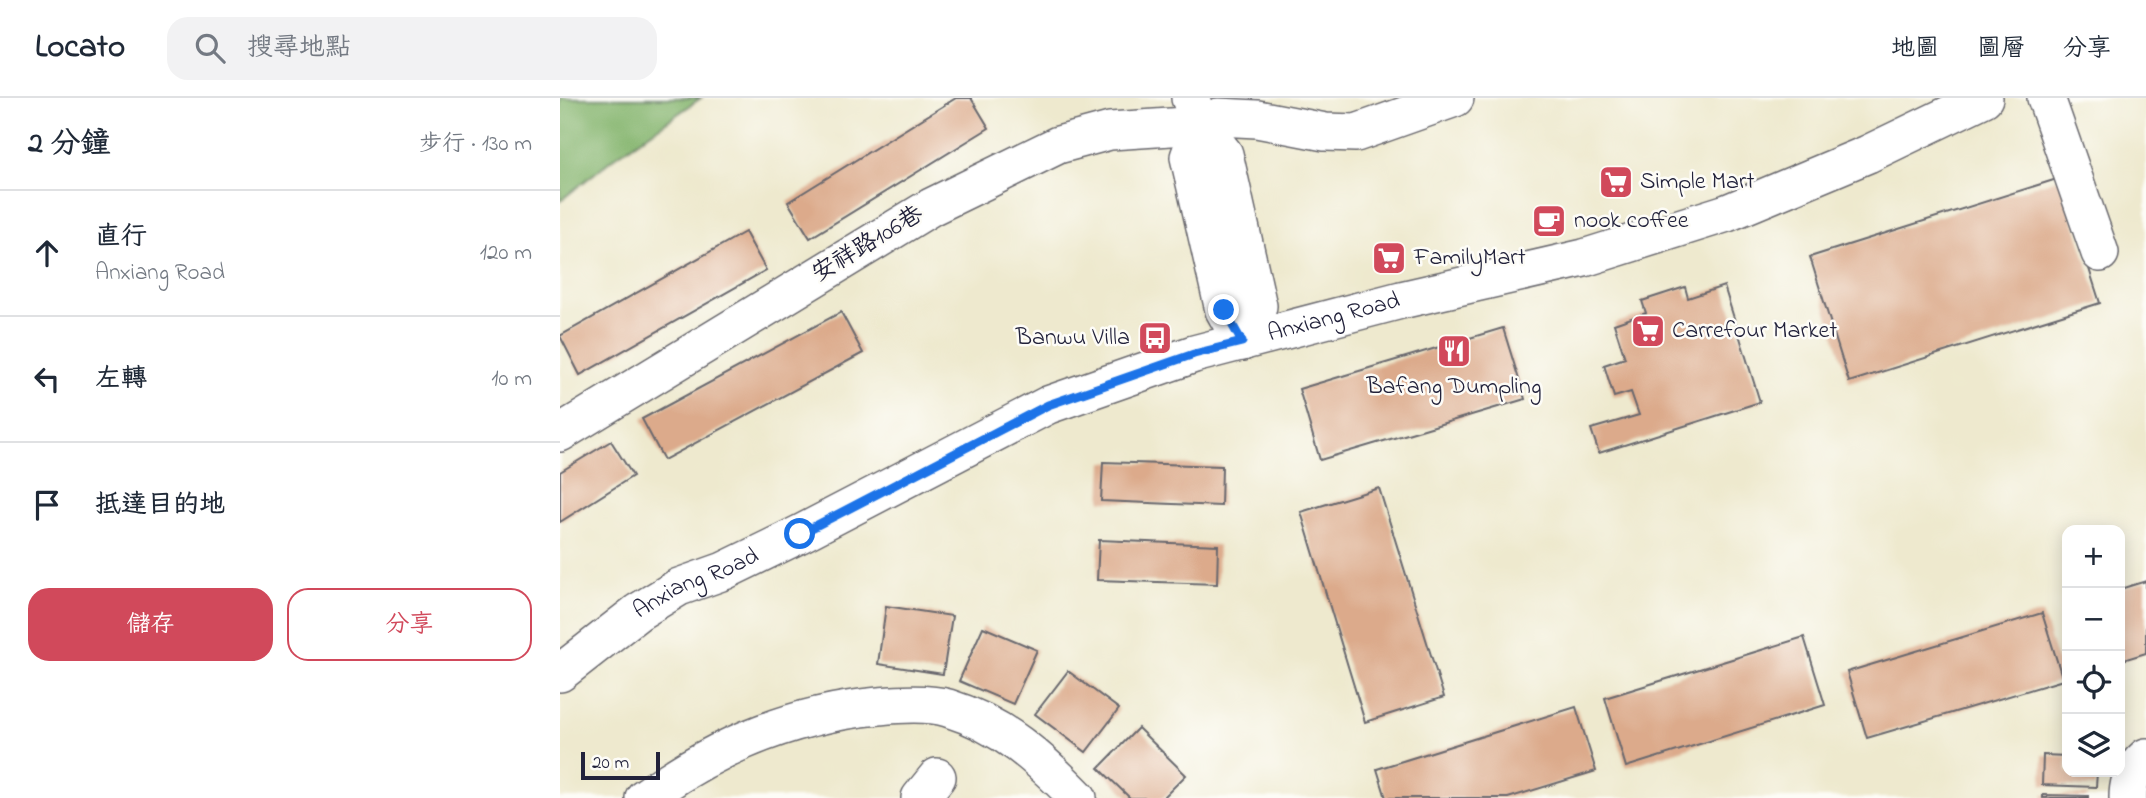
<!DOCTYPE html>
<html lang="zh-TW">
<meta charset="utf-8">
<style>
:root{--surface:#fff;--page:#f2f2f3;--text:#1f2937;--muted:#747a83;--line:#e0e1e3;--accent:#d1495b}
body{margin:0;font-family:"Indie Flower","LXGW WenKai TC",sans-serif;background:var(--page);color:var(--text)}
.controls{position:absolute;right:21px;bottom:21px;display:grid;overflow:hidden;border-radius:14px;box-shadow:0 4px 18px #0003}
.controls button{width:63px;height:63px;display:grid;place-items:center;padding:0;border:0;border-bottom:2px solid var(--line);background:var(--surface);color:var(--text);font:35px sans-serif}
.scale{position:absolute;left:21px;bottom:18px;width:79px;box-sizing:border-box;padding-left:7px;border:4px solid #22223b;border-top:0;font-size:19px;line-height:24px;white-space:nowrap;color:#22223b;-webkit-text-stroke:5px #fdfcf7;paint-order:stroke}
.stop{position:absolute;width:21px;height:21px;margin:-16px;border:5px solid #1a73e8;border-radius:50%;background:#fff}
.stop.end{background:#1a73e8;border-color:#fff;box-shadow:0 2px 7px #0008}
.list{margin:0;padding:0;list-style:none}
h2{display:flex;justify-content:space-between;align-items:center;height:91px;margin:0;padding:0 28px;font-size:30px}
h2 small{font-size:23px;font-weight:400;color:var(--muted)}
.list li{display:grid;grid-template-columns:46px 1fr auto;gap:21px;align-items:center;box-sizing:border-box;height:126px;padding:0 28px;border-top:2px solid var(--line)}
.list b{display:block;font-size:26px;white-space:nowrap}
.list p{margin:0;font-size:23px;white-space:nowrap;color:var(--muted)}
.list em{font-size:23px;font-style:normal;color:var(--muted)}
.actions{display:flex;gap:14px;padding:21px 28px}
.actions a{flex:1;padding:16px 0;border:2px solid var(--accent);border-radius:21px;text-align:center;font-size:24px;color:var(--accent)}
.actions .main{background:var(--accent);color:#fff}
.icon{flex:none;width:38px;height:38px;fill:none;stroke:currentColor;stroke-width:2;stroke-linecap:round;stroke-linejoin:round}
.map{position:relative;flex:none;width:1586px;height:700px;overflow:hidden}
header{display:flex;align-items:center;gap:42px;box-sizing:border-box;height:98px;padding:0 35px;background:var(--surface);border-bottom:2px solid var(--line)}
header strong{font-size:33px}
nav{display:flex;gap:38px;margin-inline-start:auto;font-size:24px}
.search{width:490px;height:63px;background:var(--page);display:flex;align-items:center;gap:18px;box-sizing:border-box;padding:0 24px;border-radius:21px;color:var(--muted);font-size:26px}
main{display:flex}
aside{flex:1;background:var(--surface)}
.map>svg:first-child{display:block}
</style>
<header>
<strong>Locato</strong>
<div class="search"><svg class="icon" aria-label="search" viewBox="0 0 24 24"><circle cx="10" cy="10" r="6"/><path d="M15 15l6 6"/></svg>搜尋地點</div>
<nav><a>地圖</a><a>圖層</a><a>分享</a></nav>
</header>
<main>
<aside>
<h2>2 分鐘<small>步行 · 130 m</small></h2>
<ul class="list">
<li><svg class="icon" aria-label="ahead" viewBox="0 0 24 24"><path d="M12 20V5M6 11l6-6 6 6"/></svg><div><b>直行</b><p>Anxiang Road</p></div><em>120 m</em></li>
<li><svg class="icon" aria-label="left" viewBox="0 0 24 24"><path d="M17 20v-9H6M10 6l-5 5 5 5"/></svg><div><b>左轉</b></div><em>10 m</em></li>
<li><svg class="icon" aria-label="arrive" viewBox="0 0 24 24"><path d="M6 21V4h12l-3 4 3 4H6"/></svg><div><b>抵達目的地</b></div></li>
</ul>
<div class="actions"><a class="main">儲存</a><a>分享</a></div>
</aside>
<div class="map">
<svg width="1586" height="700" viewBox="0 0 1586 700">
<rect width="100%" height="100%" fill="#fdfcf7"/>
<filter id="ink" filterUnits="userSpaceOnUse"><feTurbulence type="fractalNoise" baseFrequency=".0143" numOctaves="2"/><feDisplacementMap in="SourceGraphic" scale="14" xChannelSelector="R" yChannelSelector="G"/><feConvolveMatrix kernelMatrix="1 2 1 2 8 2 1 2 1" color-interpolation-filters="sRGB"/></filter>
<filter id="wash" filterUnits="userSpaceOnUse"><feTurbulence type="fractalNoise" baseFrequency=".00686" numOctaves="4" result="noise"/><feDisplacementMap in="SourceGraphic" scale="28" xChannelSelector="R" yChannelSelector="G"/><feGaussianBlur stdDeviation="1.57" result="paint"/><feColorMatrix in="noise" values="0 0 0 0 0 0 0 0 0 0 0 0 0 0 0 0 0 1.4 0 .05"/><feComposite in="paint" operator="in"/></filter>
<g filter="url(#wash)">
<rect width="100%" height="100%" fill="#eee9ce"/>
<!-- forest -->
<path fill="#86b66f" stroke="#546c55" stroke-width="2" d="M0,0H141L55,59L0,103Z"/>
<g id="blocks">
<!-- building -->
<g fill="#dcaa8b">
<path d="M396,0H411L429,30L250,140L228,104Z"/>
<path d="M1500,80L1540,205L1289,284L1250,159Z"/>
<path d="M185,134L206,172L20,277L0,238Z"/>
<path d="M1164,188L1200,304L1039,355L1031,331L1079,317L1071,294L1054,299L1044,267L1065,260L1054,226L1086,215L1082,203L1125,189L1128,200Z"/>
<path d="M281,214L303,255L104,362L82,321Z"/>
<path d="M943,230L965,301L760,362L739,291Z"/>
<path d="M51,343L73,378L0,424V374Z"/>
<path d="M543,364L662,368L661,408L541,403Z"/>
<path d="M819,390L884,599L805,624L741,414Z"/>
<path d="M539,442L658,447L657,486L537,482Z"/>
<path d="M1586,483V555L1560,563V491Z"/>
<path d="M326,508L392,518L383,576L318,566Z"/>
<path d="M1482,515L1503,582L1307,640L1287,574Z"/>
<path d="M423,529L477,552L453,606L399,583Z"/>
<path d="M1244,539L1265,607L1066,669L1045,600Z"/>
<path d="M508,573L559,611L526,654L475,616Z"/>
<path d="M1016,609L1036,673L948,700H826L817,671Z"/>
<path d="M578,630L626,677L603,700H570L539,670Z"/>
<path d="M1483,657L1507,658V674H1537L1536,689L1482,687Z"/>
<path d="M1483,697L1528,698V700H1483Z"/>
</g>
</g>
</g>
<g filter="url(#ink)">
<use href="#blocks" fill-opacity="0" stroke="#69686e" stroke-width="2"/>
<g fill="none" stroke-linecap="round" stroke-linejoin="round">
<!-- minor casing -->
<g stroke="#69686e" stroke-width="40">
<g id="minor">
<path d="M630,0L641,27L664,56L698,208L682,244"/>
<path d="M1486,0L1540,155"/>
<path d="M641,27L629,59L664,212L682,244"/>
<path d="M0,335L371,109L498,47L550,33L641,27L658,19L697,21L765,34L796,35L895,0"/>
<path id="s1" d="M0,575L78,514L119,489L164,473L240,436L488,307L634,256L841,202L1024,160L1167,115L1308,56L1424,0"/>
<path d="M84,700C154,649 232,616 319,608C340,606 368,604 388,610C443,627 479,660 518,700"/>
<path d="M360,700L377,679"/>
<path d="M1568,700C1568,683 1573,670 1586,659"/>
</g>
</g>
<!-- minor -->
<use href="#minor" stroke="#fff" stroke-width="37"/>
</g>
</g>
<g fill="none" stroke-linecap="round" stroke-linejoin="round" filter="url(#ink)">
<!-- route -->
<path stroke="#1a73e8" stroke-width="9" d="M240,436L488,307L634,256L682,244L664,212"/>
</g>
<!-- icons -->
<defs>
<g id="supermarket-square" transform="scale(1.75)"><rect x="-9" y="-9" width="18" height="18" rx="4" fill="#d1495b" stroke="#fdfcf7"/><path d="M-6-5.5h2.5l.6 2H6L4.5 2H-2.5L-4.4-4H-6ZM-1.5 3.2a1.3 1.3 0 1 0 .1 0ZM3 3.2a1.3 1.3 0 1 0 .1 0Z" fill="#fff"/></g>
<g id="cafe-square" transform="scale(1.75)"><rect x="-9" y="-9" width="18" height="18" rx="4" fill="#d1495b" stroke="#fdfcf7"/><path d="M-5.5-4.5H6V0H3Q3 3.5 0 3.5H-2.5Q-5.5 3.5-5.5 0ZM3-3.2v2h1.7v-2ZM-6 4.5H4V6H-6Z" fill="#fff"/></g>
<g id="bus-square" transform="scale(1.75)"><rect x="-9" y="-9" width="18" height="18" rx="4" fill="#d1495b" stroke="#fdfcf7"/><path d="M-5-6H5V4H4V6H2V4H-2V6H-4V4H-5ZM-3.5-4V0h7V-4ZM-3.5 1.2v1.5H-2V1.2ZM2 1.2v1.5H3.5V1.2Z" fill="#fff"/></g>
<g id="restaurant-square" transform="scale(1.75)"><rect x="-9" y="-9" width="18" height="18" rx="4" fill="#d1495b" stroke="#fdfcf7"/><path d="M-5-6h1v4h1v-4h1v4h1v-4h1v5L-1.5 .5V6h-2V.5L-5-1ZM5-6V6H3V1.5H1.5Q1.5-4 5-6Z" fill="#fff"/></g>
</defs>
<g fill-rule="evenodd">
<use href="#supermarket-square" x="1056" y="84"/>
<use href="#cafe-square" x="989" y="123"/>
<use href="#supermarket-square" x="829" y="160"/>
<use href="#supermarket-square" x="1088" y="233"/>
<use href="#bus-square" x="595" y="240"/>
<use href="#restaurant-square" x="894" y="253"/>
</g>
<g text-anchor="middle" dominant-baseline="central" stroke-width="5" stroke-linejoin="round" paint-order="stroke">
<!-- poi labels -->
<g font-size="24" fill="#22223b" stroke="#fdfcf7" text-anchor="start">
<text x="1080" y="84">Simple Mart</text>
<text x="1014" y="123">nook coffee</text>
<text x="854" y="160">FamilyMart</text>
<text x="1112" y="233">Carrefour Market</text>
<text x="570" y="240" text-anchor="end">Banwu Villa</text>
<text x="894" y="289" text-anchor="middle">Bafang Dumpling</text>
</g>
<!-- street labels -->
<g font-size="24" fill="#22223b" stroke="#fdfcf7">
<text transform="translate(308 147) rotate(-31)">安祥路106巷</text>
<text stroke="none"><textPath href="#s1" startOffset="858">Anxiang Road</textPath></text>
<text stroke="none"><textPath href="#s1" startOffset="164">Anxiang Road</textPath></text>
</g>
</g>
</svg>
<div class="controls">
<button>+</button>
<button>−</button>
<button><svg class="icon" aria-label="locate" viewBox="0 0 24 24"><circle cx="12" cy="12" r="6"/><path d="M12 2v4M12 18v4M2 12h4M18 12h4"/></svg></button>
<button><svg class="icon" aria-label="layers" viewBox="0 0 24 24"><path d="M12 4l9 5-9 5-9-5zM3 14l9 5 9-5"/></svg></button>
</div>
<div class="scale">20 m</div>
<div class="stop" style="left:240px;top:436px"></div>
<div class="stop end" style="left:664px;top:212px"></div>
</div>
</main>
